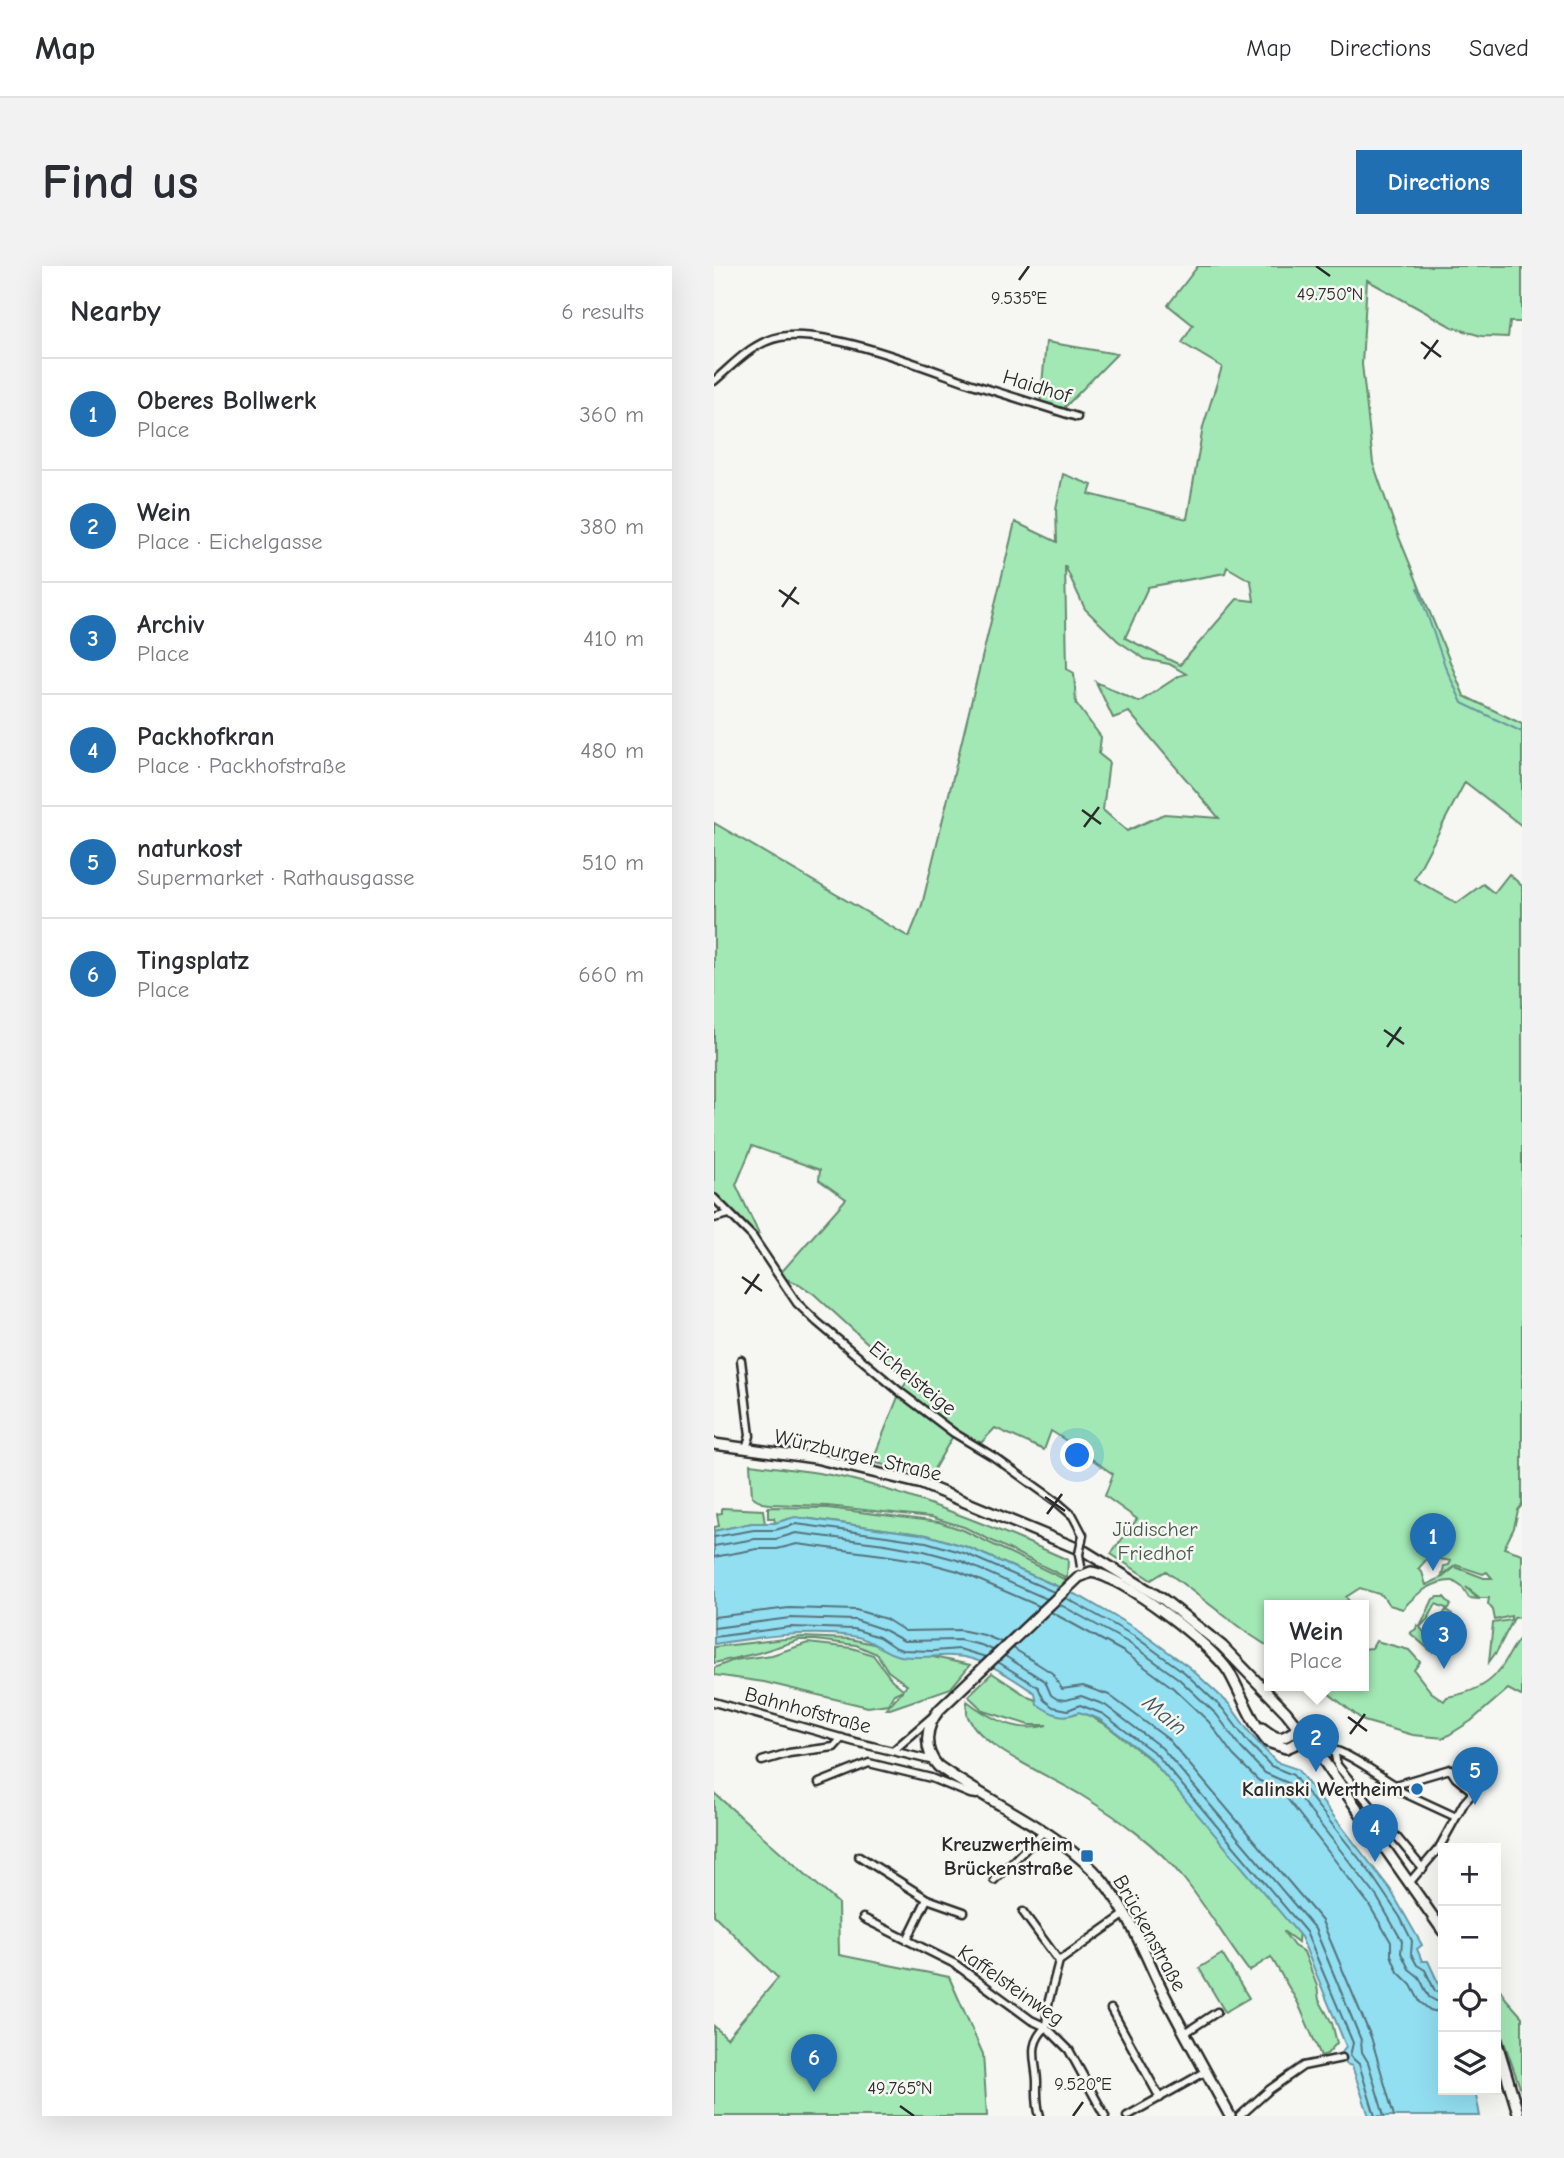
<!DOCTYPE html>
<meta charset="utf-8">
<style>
:root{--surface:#fff;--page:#f2f2f3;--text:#2b2b33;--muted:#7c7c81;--line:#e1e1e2;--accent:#1f6fb2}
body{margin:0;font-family:"Comic Neue",sans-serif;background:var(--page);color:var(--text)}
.controls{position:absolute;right:21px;bottom:21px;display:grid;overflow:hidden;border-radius:0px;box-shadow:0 7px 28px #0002}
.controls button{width:63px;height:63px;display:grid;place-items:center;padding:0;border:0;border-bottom:2px solid var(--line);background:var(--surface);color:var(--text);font:35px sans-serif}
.you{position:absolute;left:364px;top:1190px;width:24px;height:24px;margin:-18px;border:5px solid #fff;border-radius:50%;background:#1a73e8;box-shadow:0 0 0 10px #1a73e833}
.badge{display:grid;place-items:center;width:46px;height:46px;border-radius:50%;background:var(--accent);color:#fff;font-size:23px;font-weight:700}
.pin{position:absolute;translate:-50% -58px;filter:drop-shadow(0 2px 4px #0008)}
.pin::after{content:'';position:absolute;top:37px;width:24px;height:21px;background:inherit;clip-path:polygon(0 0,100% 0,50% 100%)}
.popup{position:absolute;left:550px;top:1334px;width:105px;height:91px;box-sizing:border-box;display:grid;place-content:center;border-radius:0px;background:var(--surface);filter:drop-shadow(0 2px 5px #0005);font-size:23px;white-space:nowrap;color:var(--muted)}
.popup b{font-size:26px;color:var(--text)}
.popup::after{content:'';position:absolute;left:50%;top:100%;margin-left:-14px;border:14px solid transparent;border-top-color:var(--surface)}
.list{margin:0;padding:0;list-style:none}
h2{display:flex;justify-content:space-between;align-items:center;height:91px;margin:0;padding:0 28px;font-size:30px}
h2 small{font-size:23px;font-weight:400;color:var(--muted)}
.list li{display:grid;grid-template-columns:46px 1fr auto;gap:21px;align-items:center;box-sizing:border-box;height:112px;padding:0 28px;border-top:2px solid var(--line)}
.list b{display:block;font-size:26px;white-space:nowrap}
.list p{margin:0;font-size:23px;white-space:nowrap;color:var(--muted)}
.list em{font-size:23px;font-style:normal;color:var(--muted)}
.icon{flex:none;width:38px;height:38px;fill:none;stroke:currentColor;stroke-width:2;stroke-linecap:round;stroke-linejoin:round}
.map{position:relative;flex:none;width:808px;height:1850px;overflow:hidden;border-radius:0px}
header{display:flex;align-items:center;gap:42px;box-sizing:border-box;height:98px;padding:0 35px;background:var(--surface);border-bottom:2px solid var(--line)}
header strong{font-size:33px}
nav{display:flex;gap:38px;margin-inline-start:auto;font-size:24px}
.intro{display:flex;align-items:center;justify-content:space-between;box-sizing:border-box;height:168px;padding:0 42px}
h1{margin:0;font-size:49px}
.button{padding:18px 32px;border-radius:0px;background:var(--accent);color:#fff;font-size:24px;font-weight:700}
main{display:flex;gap:42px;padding:0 42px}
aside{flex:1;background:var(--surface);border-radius:0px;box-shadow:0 7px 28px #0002}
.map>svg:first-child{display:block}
</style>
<header>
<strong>Map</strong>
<nav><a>Map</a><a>Directions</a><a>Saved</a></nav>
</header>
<div class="intro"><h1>Find us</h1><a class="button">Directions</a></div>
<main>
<aside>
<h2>Nearby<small>6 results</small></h2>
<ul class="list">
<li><span class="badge">1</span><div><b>Oberes Bollwerk</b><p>Place</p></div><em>360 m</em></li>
<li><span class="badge">2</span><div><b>Wein</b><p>Place · Eichelgasse</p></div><em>380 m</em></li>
<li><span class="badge">3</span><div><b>Archiv</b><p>Place</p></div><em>410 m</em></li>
<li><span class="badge">4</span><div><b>Packhofkran</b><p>Place · Packhofstraße</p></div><em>480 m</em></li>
<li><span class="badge">5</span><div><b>naturkost</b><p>Supermarket · Rathausgasse</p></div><em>510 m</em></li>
<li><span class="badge">6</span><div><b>Tingsplatz</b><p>Place</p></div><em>660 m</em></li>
</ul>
</aside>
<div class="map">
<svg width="808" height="1850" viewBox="0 0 808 1850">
<rect width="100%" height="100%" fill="#f6f6f2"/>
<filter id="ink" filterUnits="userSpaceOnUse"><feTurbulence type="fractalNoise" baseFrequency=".0143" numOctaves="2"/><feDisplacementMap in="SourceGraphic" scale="14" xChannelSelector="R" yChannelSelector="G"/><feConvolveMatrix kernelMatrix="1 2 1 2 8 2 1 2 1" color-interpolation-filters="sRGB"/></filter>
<g filter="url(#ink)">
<!-- green -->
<g fill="#a2e8b4" stroke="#668a70" stroke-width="2" fill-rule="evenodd">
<path d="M484,0H808V56H796L794,71L767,70L738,61L653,14L648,98L659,197L684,269L750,430L808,458V560L751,516L700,613L743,637L769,618L780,627L795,608L808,620V1239L804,1244L800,1262L790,1282L808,1288V1351L800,1352L783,1385L775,1396L779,1357L797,1354V1350L781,1354L779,1344L774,1338L775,1332H766L752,1321L764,1333L755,1332L748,1321L739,1315C720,1314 701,1328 689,1343L675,1339L668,1329L646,1322L632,1331L639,1340H555V1381L529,1364L452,1305L437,1314L397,1288L423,1253L391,1230L399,1208C378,1194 359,1178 337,1165L330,1184L281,1162L268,1176L252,1175L240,1168L216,1210L158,1196L186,1126L194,1114L100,1028L85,1018L64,1010L132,933L105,914L106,904L38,880L22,919L45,968L38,970L0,932V557L195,671L208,639L301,256L343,276L342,243L349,208L378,219L375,228L473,253L489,161L508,101L468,77L479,59L454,39ZM351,300L371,343L404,375L431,393L455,398L472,408L465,410L425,436L382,416L399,452L415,446L505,552L450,548L413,565L389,544L395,496L385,488L387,471L362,437L360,407L353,403ZM513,301L537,315L540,335L523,333L466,399L411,372L434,321L511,307ZM718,1287L726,1293L737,1295L735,1299L730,1300L728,1309L742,1299L769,1308L773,1306L778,1312H770L741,1301L729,1311L712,1319L708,1306L704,1303Z"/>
<path d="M332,76L403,88L346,146L326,140Z"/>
<path d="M36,1198C73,1203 111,1206 147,1216C218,1236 287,1264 354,1294L353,1312L250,1261L217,1251L113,1240L56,1238L48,1237L38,1230Z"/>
<path d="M54,1241L114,1242L225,1256L249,1264L352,1314L345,1321L253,1281L213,1269L90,1252L74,1253L61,1257L60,1252H54Z"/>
<path d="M8,1242L49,1244L51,1258L38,1257L0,1265V1261L5,1260L3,1248L8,1247Z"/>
<path d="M724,1331H730L737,1339L734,1343L722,1338L714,1353L706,1361L714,1372L720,1366L724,1369V1366L721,1365L729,1356H733L727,1352L732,1344L738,1348L732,1362L733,1367L739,1370L735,1387L729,1388L723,1382L718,1386L696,1367L702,1363L703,1359L706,1361L719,1333Z"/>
<path d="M808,1370V1429L807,1430L794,1423L757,1455L730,1472L699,1469L650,1455L605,1420H649V1383L658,1382L662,1375L695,1384L706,1396L700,1404L717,1426L730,1435L733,1431C751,1428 771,1422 783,1407C793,1396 797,1381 808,1370Z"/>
<path d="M88,1371L136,1373L256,1399L237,1422L176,1443H172L189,1424L180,1428L174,1438L154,1441L50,1416L0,1409V1402L20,1394L58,1389L94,1377L138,1382L159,1389L178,1414L189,1423L193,1419L174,1405L163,1388L142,1379L101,1374H85L44,1387L0,1397V1381Z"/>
<path d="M278,1407L316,1432L372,1448L392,1459L438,1495L552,1622L585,1662L584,1676L569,1665L580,1680L590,1686L603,1720L605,1734L618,1757L623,1777L613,1788L607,1790L584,1737L557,1691L535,1705C512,1675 494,1643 470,1613C443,1579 404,1552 367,1529C337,1510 268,1483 254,1451C252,1447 253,1440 253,1435C275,1452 304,1468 333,1459H315L270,1445L254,1430Z"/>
<path d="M0,1527L124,1637L125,1689L235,1711L269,1788L273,1850H0V1760L13,1772L64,1712L0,1649Z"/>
<path d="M508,1688L535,1732L511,1746L485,1702Z"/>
<path d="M782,1717L792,1733L808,1751V1827L782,1753Z"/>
</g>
<!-- water -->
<path fill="#92dff2" stroke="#6997a2" stroke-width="2" d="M81,1251L213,1269L253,1281L367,1331L424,1364L475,1401L515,1438L539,1471L562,1496L583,1503L676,1623L708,1679L703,1683L708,1695H714L729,1727V1824H761L766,1850H655L638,1800L632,1798L628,1787L632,1780L587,1671L437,1493L385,1453L365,1446C349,1454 337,1448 323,1438L321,1427C296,1411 270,1391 239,1390C222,1389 205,1393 186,1390C170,1388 158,1372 138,1370C92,1364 45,1371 0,1378V1265L38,1257H61Z"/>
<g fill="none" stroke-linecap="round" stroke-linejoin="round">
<!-- shore -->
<g stroke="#54737b" stroke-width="2">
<path d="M0,1271L40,1264H61L82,1258L172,1270L212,1276L250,1287L340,1326"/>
<path d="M0,1280L41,1273H62L82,1267L171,1278L210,1285L247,1295L333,1333"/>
<path d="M0,1291L43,1283H63L83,1278L169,1289L207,1295L244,1305L325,1340"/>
<path d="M352,1332L420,1370L470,1406L509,1443L534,1476L557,1500L579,1509L655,1605L686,1651L698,1675L697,1688L703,1699L711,1704L721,1725L729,1727"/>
<path d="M345,1338L415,1377L465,1413L503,1449L527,1482L551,1507L574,1517L663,1631L688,1675L687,1687L695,1703L705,1711L715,1731L722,1735L729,1736"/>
<path d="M337,1346L410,1386L458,1421L495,1456L519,1489L544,1514L568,1526L654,1637L677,1676V1689L684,1706L697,1719L706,1736L716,1744L729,1747"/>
<path d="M0,1351L75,1342L142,1344L172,1353L191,1365L246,1364L270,1369L287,1376"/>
<path d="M0,1362L76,1352L141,1354L168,1363L190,1375L245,1374L267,1379L279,1384"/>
<path d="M0,1371L76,1361L140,1363L165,1371L180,1381L188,1384L219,1385L245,1383L272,1391"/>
<path d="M299,1382L338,1407L348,1423L369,1420L395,1429L454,1473L608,1655L657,1771L680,1850"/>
<path d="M291,1390L331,1415L337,1429L343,1433L352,1434L367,1430L391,1439L448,1482L601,1663L647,1774L648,1786L654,1796L670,1850"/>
<path d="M284,1396L324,1421L330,1434L339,1441L354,1444L366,1439L389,1448L442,1488L592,1666L639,1777L636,1790L645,1798L661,1850"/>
</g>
<!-- stream -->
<path stroke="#6997a2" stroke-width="2" d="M704,322L731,400L748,437L808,466"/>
<!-- street casing -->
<g stroke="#2b2b2b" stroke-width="11">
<g id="street">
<path d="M0,115C20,98 39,76 66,71C115,62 212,102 261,119C295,130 329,140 363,151"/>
<path d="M0,932L38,970L83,1037L103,1056L186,1126L240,1167L280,1191L343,1236L359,1250L369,1269L368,1274"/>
<path d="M0,952L15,948"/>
<path d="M27,1094L36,1170L32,1182"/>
<path d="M0,1436L141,1476L220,1495"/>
<path d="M180,1484L217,1452"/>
<path d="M602,1484C620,1474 663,1509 681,1519L688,1526L742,1551"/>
<path d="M620,1484L623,1499L709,1603"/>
<path d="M48,1495L75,1487L120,1481L128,1472"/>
<path d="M105,1517L155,1497L217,1512L256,1528L263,1529L267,1527"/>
<path d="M681,1519L736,1503L742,1512L757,1524V1529L750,1537L725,1582L696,1616"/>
<path d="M145,1590L213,1633L250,1646"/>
<path d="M280,1614L329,1566"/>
<path d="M309,1646L345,1695"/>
<path d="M149,1652L241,1698L317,1754L332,1761L355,1784L391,1850"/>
<path d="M193,1674L213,1633"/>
<path d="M397,1743L446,1832"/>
<path d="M332,1761L334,1738L345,1695L410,1649"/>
<path d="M471,1767L503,1746"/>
<path d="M326,1850C322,1838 323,1828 323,1815C322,1794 313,1779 332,1761"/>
<path d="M413,1850L491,1806"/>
<path d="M526,1850L555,1824L589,1800L628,1792"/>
</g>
</g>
<!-- secondary casing -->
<g stroke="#2b2b2b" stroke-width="14">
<g id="secondary">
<path d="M0,1178L101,1192L208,1218L372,1286L450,1334L508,1380L572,1446L602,1484L729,1665"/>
<path d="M548,1462C566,1476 567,1474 585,1462"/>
<path d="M782,1774L805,1850"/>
<path d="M516,1850C494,1809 471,1769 450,1728C430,1687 412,1637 379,1604C335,1560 274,1536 224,1500C209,1484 211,1461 225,1444L365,1311L377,1306C408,1310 498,1379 515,1406C527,1427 538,1458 554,1476L572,1482L593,1473"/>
</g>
</g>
<!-- street -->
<use href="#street" stroke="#f6f6f2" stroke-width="6"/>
<!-- secondary -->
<use href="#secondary" stroke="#f6f6f2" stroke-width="9"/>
<!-- street-bridge casing -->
<g stroke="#2b2b2b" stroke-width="11" stroke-linecap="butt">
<path id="street-bridge" d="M367,1301L365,1288L368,1274"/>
</g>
<!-- street-bridge -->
<use href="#street-bridge" stroke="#f6f6f2" stroke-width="6"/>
</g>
</g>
<!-- ticks -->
<path fill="none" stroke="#2b2b2b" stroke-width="2.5" d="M602,0L616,10M305,14L315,0M707,76L727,91M710,93L724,74M65,324L85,338M68,341L82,321M368,544L387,558M370,561L385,541M670,764L690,778M673,781L687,761M28,1011L48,1025M31,1028L45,1008M331,1231L351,1245M333,1248L348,1228M634,1451L653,1465M636,1468L651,1448M186,1840L200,1850M359,1850L369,1836"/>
<!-- markers -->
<g fill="#1f6fb2" stroke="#f6f6f2" stroke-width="2.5">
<circle cx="703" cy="1523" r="7"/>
<rect x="366" y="1583" width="14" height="14" rx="3.5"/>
</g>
<g text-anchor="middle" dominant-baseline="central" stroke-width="5" stroke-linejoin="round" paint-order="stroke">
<!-- street labels -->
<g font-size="21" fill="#2b2b2b" stroke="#f6f6f2">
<text transform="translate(323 120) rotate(17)">Haidhof</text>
<text transform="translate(199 1112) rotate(39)">Eichelsteige</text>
<text transform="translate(144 1189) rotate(13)">Würzburger Straße</text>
<text transform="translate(94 1444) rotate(15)">Bahnhofstraße</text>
<text transform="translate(436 1667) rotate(61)">Brückenstraße</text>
<text transform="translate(297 1719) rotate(35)">Kaffelsteinweg</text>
</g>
<!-- park labels -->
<g font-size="21" fill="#495a4d" stroke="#f6f6f2">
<text x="441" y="1263">Jüdischer<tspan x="441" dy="24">Friedhof</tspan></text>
</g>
<!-- poi labels -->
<g font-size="21" font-weight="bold" fill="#2b2b2b" stroke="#f6f6f2" text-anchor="end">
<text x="689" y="1523">Kalinski Wertheim</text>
<text x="359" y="1578">Kreuzwertheim<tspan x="359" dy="24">Brückenstraße</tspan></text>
</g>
<!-- water labels -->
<g font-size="23" font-style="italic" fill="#45585d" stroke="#f6f6f2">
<text transform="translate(451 1449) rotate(40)">Main</text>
</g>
</g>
<g font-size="18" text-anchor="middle" fill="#2b2b2b" stroke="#f6f6f2" stroke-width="5" stroke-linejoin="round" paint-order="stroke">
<text x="616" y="34">49.750°N</text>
<text x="305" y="38">9.535°E</text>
<text x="369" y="1824">9.520°E</text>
<text x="186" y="1828">49.765°N</text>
</g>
</svg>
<div class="controls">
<button>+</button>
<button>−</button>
<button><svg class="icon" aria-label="locate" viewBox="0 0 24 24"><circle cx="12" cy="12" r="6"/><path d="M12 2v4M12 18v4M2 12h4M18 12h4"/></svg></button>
<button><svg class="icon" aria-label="layers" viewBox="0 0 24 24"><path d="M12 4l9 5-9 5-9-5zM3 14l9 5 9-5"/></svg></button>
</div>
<div class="you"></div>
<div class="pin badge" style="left:719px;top:1305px">1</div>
<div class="pin badge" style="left:602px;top:1506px">2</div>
<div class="popup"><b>Wein</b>Place</div>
<div class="pin badge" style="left:730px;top:1403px">3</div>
<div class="pin badge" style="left:661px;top:1596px">4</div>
<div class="pin badge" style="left:761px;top:1539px">5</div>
<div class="pin badge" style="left:100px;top:1826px">6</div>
</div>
</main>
